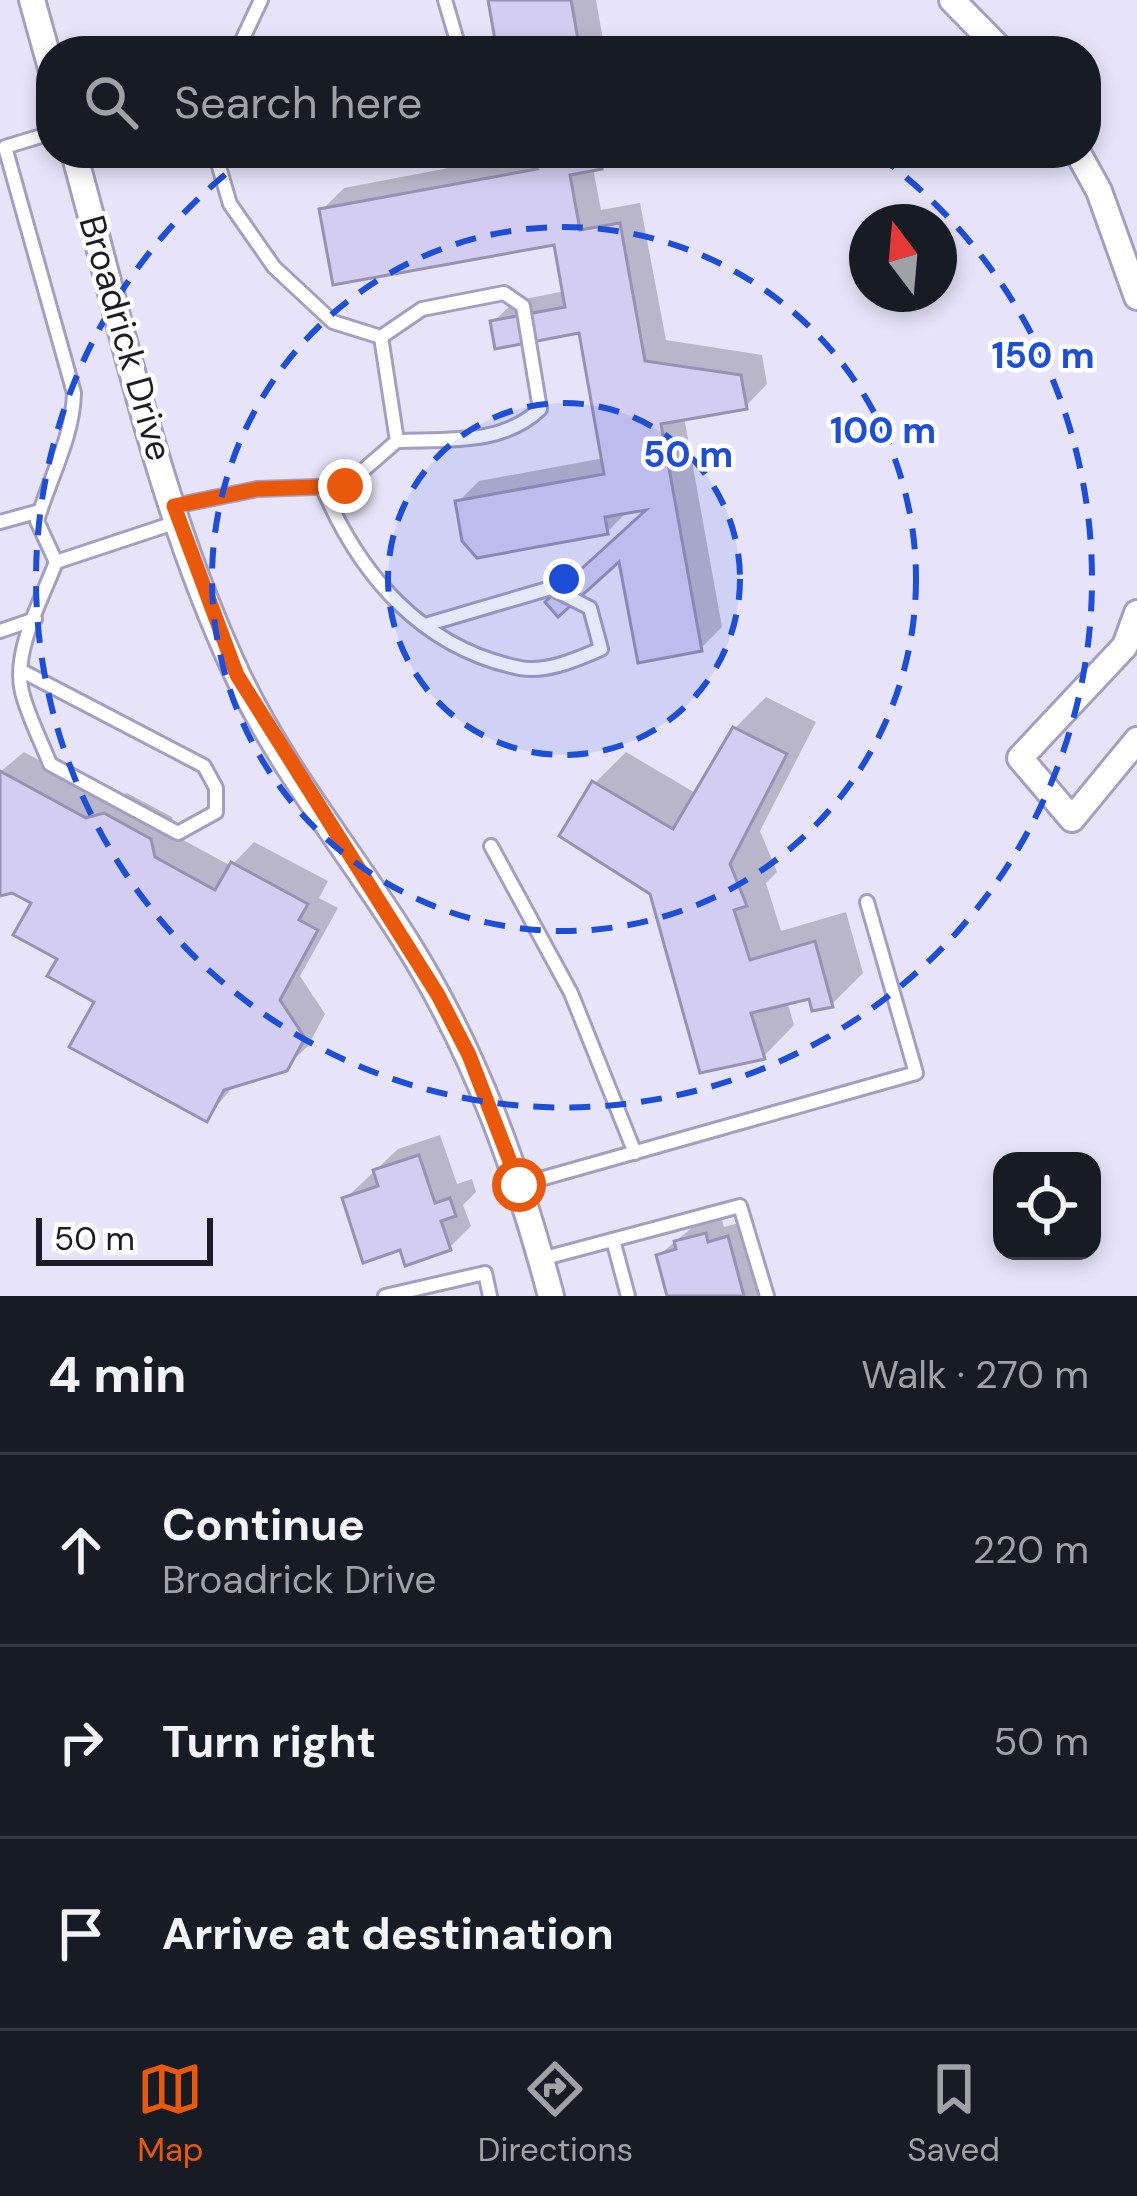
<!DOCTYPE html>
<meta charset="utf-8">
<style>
:root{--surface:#171b24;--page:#242831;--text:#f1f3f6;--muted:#9ea1a6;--line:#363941;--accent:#ea580c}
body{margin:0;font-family:"DM Sans",sans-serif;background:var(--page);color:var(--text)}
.controls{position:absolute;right:36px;bottom:36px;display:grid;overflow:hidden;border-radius:24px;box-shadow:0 6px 18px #0003}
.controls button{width:108px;height:108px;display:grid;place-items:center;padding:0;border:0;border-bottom:3px solid var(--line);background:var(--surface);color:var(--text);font:60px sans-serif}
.compass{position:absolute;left:849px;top:204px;width:108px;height:108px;border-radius:50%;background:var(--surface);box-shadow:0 6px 18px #0003;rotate:344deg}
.scale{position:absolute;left:36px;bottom:30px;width:177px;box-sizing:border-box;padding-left:12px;border:6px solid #1d1b28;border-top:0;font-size:33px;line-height:42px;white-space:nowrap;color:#1d1b28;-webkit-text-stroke:9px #fff;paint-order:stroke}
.stop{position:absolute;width:36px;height:36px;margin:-27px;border:9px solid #ea580c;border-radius:50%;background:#fff}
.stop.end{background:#ea580c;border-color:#fff;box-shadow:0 3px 12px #0008}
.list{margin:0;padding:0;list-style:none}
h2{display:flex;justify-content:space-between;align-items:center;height:156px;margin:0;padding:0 48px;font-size:51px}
h2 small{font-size:39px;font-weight:400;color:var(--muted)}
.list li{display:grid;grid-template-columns:78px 1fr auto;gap:36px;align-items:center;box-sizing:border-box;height:192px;padding:0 48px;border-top:3px solid var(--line)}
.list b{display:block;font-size:45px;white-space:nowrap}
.list p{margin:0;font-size:39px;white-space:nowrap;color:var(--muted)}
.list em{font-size:39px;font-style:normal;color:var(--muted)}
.icon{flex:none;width:66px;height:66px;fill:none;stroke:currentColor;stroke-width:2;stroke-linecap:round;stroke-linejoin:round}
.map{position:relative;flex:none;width:1137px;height:1296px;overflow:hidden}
.search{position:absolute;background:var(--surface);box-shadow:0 6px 18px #0003;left:36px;right:36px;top:36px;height:132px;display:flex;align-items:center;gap:30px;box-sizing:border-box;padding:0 42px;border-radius:48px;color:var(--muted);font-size:45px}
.sheet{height:732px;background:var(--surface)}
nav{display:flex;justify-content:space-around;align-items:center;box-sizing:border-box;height:168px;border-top:3px solid var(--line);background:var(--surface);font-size:33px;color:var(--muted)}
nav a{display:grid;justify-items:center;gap:6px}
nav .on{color:var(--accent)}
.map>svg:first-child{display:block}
</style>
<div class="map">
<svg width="1137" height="1296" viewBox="0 0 1137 1296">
<rect width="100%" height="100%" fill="#e7e4fa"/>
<!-- shadow -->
<g fill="#0003">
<path d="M491,0H596L605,51H500Z"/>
<path d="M527,153H614L593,168L601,210L640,203L666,340L762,355L767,384L746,406L684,417L722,627L701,648L653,506L629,510L607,532L458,502L479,481L604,458L581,330L493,322L515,301L565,291L556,242L322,210L344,188Z"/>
<path d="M766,697L816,722L760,831L777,872L766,883L781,931L846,912L863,973L832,1004L811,996L787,1001L794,1025L763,1057L653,892L595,783L626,752L697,794L735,728Z"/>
<path d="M24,752L109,798L127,793L172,817L176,836L231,866L254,842L328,881L319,898L338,908L300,976L325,1014L308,1046L285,1068L235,1084L207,1118L98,1000L35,902L12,890L0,892V772Z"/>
<path d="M440,1135L457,1184L472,1179L476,1192L463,1205L471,1226L449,1248L402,1247L345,1199L398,1149Z"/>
<path d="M722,1219L724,1227L743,1222L763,1296H670L659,1255L694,1226Z"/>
</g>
<!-- building -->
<g fill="#d3cdf1" stroke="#9791b3" stroke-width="3">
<path d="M488,0H571L580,51H497Z"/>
<path d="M523,153H599L602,169L570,175L580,230L620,223L645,361L741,375L747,409L661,424L702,651L638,663L619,562L558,617L545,602L646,510L605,517L608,534L477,558L462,541L455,501L604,474L579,333L495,349L490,321L565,307L554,245L333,285L319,209L537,169Z"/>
<path d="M733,727L787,754L730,864L747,906L734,910L750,960L815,941L833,1007L812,1011L809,999L751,1013L765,1059L700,1073L650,894L559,836L592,781L673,829Z"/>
<path d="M0,771L86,818L104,813L151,839L155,857L215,890L231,862L308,904L299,920L318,930L280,1000L305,1038L287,1071L224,1090L207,1122L69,1047L94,1002L47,976L57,959L13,935L31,903L12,893L0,896Z"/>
<path d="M419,1155L435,1203L450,1198L456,1216L441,1221L451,1250L405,1266L400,1250L363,1263L342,1198L378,1186L373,1170Z"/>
<path d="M706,1233L708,1242L728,1236L744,1296H667L656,1255L676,1249L674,1241Z"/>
</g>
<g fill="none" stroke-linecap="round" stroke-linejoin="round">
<!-- service casing -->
<g stroke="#a49fc1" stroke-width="18">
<g id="service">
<path d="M445,0L460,51"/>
<path d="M237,51L261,0"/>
<path d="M51,133L5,147L74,393C73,437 50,477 37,521L56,562L177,522"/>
<path d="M381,337L422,309L504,293L523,306L540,409C503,445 447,439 397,441"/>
<path d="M322,486C359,574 421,648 520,668C547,673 577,659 601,649L590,608L551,588L425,625"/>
<path d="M174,506L257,489L345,486L397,441L381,337L333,322L274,267L230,204L215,153"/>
<path d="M0,522L40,511"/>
<path d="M0,631L35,619"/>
<path d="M22,671L204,766L216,788V812L178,833L50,764C41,741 28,716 22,692C12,652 42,599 56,562"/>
<path d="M491,846L571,993L635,1153"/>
<path d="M519,1185L916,1073L867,902"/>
<path d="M613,1240L628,1296"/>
<path d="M541,1259L740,1206L767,1296"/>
<path d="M385,1296L485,1273L490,1296"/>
</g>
</g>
<!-- minor casing -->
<g stroke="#a49fc1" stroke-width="30">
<g id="minor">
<path d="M32,0L51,68"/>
<path d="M952,0L1002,51"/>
<path d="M74,153C122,327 160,510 237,674C282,770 352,854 407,943C476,1053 518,1172 551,1296"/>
<path d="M1078,153L1099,191L1137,297"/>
<path d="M1137,613L1125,646L1020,758L1072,819L1137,740"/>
</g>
</g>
<!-- service -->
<use href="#service" stroke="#fff" stroke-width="12"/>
<!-- minor -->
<use href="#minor" stroke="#fff" stroke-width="24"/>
</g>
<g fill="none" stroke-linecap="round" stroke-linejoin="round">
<!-- route -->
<path stroke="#ea580c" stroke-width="15" d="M345,486L257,489L174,506L237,675L438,995L469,1055L519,1185"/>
</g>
<!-- distance rings -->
<circle cx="564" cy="579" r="176" fill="#1d4ed8" fill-opacity=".12"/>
<g fill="none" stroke="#1d4ed8" stroke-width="6" stroke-dasharray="21 15">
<circle cx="564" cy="579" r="176"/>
<circle cx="564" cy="579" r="352"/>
<path d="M878 155A528 528 0 1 1 250 155"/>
</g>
<g text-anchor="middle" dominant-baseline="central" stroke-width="9" stroke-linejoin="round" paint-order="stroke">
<!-- street labels -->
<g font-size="36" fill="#1d1b28" stroke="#fff">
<text transform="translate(126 338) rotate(74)">Broadrick Drive</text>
</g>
</g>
<circle cx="564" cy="579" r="18" fill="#1d4ed8" stroke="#fff" stroke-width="6"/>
<g font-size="36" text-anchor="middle" font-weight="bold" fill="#1d4ed8" stroke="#fff" stroke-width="9" stroke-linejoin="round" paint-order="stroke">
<text x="1043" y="368">150 m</text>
<text x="883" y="443">100 m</text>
<text x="688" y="467">50 m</text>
</g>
</svg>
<div class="controls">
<button><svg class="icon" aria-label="locate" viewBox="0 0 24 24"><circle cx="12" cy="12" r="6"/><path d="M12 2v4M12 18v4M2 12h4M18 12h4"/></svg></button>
</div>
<svg class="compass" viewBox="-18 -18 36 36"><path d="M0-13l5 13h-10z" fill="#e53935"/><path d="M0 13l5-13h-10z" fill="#9ea1a6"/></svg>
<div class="scale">50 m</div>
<div class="stop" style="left:519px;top:1185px"></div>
<div class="stop end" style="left:345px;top:486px"></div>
<div class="search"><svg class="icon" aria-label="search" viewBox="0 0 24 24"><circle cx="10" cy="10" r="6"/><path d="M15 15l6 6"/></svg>Search here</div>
</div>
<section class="sheet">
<h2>4 min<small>Walk · 270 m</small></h2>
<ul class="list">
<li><svg class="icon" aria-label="ahead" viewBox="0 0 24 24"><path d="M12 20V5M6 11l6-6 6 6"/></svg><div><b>Continue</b><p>Broadrick Drive</p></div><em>220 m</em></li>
<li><svg class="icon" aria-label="right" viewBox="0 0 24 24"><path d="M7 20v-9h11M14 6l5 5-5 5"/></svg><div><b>Turn right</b></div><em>50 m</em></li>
<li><svg class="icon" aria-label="arrive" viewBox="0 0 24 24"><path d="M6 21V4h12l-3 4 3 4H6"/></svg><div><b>Arrive at destination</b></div></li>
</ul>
</section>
<nav>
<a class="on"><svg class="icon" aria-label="map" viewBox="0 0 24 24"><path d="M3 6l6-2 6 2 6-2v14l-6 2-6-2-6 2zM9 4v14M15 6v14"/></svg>Map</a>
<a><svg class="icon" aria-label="directions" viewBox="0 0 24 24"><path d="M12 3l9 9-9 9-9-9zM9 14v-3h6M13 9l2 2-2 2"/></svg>Directions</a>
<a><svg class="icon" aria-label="saved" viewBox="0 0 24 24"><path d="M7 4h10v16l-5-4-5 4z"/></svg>Saved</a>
</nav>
